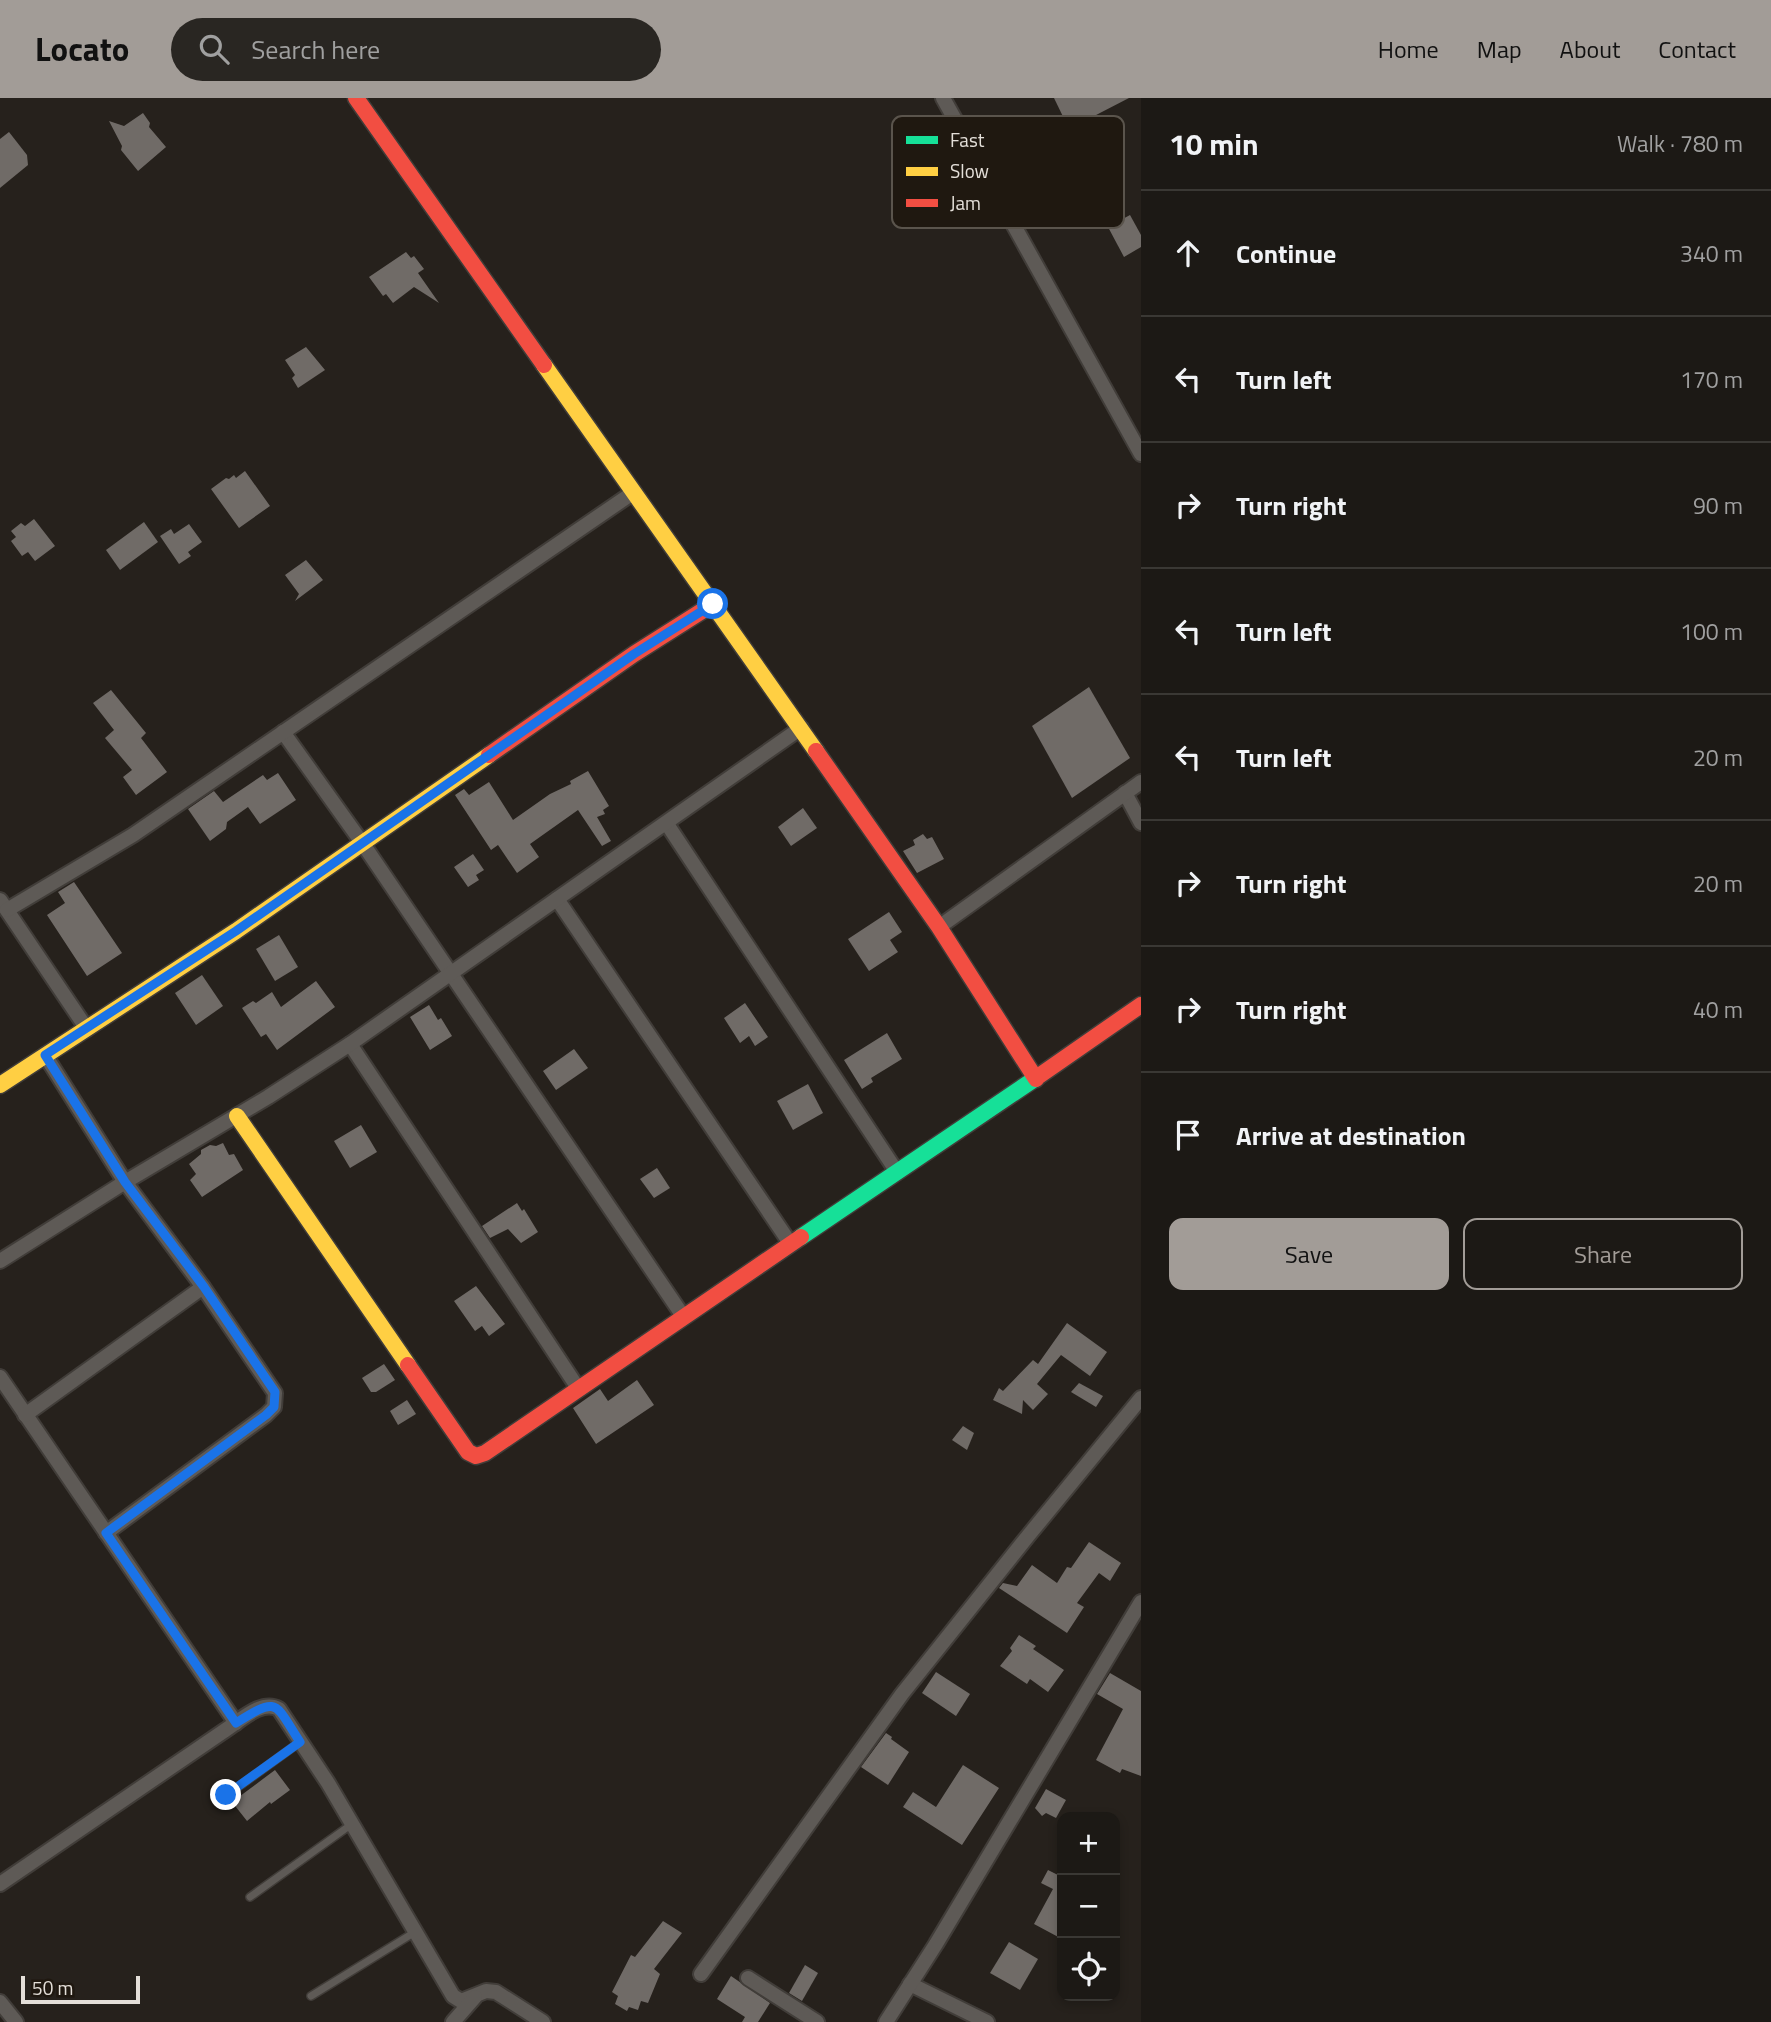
<!DOCTYPE html>
<meta charset="utf-8">
<style>
:root{--surface:#1c1915;--page:#292622;--text:#f1f3f6;--muted:#a0a0a0;--line:#3a3834;--accent:#a29c97}
body{margin:0;font-family:"Titillium Web",sans-serif;background:var(--page);color:var(--text)}
.controls{position:absolute;right:21px;bottom:21px;display:grid;overflow:hidden;border-radius:14px;box-shadow:0 4px 10px #0003}
.controls button{width:63px;height:63px;display:grid;place-items:center;padding:0;border:0;border-bottom:2px solid var(--line);background:var(--surface);color:var(--text);font:35px sans-serif}
.scale{position:absolute;left:21px;bottom:18px;width:119px;box-sizing:border-box;padding-left:7px;border:4px solid #e4dfd9;border-top:0;font-size:19px;line-height:24px;white-space:nowrap;color:#e4dfd9;-webkit-text-stroke:5px #1f1810;paint-order:stroke}
.stop{position:absolute;width:21px;height:21px;margin:-16px;border:5px solid #1a73e8;border-radius:50%;background:#fff}
.stop.end{background:#1a73e8;border-color:#fff;box-shadow:0 2px 7px #0008}
.list{margin:0;padding:0;list-style:none}
h2{display:flex;justify-content:space-between;align-items:center;height:91px;margin:0;padding:0 28px;font-size:30px}
h2 small{font-size:23px;font-weight:400;color:var(--muted)}
.list li{display:grid;grid-template-columns:46px 1fr auto;gap:21px;align-items:center;box-sizing:border-box;height:126px;padding:0 28px;border-top:2px solid var(--line)}
.list b{display:block;font-size:26px;white-space:nowrap}
.list em{font-size:23px;font-style:normal;color:var(--muted)}
.actions{display:flex;gap:14px;padding:21px 28px}
.actions a{flex:1;padding:16px 0;border:2px solid var(--accent);border-radius:14px;text-align:center;font-size:24px;color:var(--accent)}
.actions .main{background:var(--accent);color:#111}
.icon{flex:none;width:38px;height:38px;fill:none;stroke:currentColor;stroke-width:2;stroke-linecap:round;stroke-linejoin:round}
.map{position:relative;flex:none;width:1141px;height:1924px;overflow:hidden}
header{display:flex;align-items:center;gap:42px;box-sizing:border-box;height:98px;padding:0 35px;background:var(--accent);color:#111}
header strong{font-size:33px}
nav{display:flex;gap:38px;margin-inline-start:auto;font-size:24px}
.search{width:490px;height:63px;background:var(--page);display:flex;align-items:center;gap:18px;box-sizing:border-box;padding:0 24px;border-radius:38px;color:var(--muted);font-size:26px}
main{display:flex}
aside{flex:1;background:var(--surface)}
.map>svg:first-child{display:block}
</style>
<header>
<strong>Locato</strong>
<div class="search"><svg class="icon" aria-label="search" viewBox="0 0 24 24"><circle cx="10" cy="10" r="6"/><path d="M15 15l6 6"/></svg>Search here</div>
<nav><a>Home</a><a>Map</a><a>About</a><a>Contact</a></nav>
</header>
<main>
<div class="map">
<svg width="1141" height="1924" viewBox="0 0 1141 1924">
<rect width="100%" height="100%" fill="#26211c"/>
<!-- building -->
<g fill="#706b67">
<path d="M1054,0H1129L1069,31Z"/>
<path d="M143,15L150,25L149,29L166,49L138,73L121,52L122,48L109,23L124,28Z"/>
<path d="M9,34L27,57L28,67L0,90V41Z"/>
<path d="M1130,117L1141,137V149L1124,159L1108,129Z"/>
<path d="M406,154L411,160L414,158L424,171L418,175L439,205L414,189L393,205L386,196L383,198L369,179Z"/>
<path d="M306,249L325,272L298,290L292,280L295,277L285,262Z"/>
<path d="M245,373L270,408L239,430L211,391L226,380L229,381L234,377L236,380Z"/>
<path d="M34,421L55,448L35,463L28,454L22,458L11,443L16,439L11,433L21,425L25,428Z"/>
<path d="M144,424L158,444L120,472L106,452Z"/>
<path d="M189,426L202,444L188,454L191,458L179,466L160,438L171,431L174,436Z"/>
<path d="M306,462L323,482L295,503L299,496L285,477Z"/>
<path d="M1089,589L1130,660L1072,700L1032,628Z"/>
<path d="M111,592L146,635L141,640L167,674L136,697L123,679L132,672L105,640L114,632L93,605Z"/>
<path d="M588,673L609,708L603,712L605,716L597,719L611,743L602,748L578,712L530,746L539,759L517,775L498,747L491,752L455,697L464,691L469,697L489,684L513,722L550,696L571,686L570,683Z"/>
<path d="M278,675L296,702L260,726L248,709L227,724L226,731L210,743L188,711L214,693L223,704L263,677L267,682Z"/>
<path d="M803,710L817,730L791,748L778,729Z"/>
<path d="M923,736L927,741L932,739L944,761L917,775L903,753L915,747L913,742Z"/>
<path d="M473,756L484,772L476,777L479,782L468,789L454,769Z"/>
<path d="M74,784L122,855L87,878L47,817L65,805L58,794Z"/>
<path d="M889,814L902,834L890,842L898,854L869,873L848,841Z"/>
<path d="M279,837L298,869L275,883L256,851Z"/>
<path d="M202,877L223,908L196,927L175,895Z"/>
<path d="M316,883L335,909L277,952L266,936L261,939L242,910L253,903L256,905L272,894L281,909Z"/>
<path d="M745,905L768,939L755,948L749,938L740,945L724,920Z"/>
<path d="M429,907L438,922L441,920L452,938L430,952L410,919Z"/>
<path d="M887,935L902,961L871,980L873,984L862,991L844,962Z"/>
<path d="M574,951L588,970L556,992L543,973Z"/>
<path d="M808,986L823,1015L793,1032L777,1003Z"/>
<path d="M361,1027L377,1054L350,1070L334,1043Z"/>
<path d="M223,1045L229,1057L234,1056L243,1072L202,1099L190,1082L196,1076L189,1066L201,1056V1052L210,1047L216,1048Z"/>
<path d="M657,1070L670,1090L654,1100L640,1081Z"/>
<path d="M517,1105L522,1113L524,1111L538,1134L521,1145L508,1131L490,1140L482,1128Z"/>
<path d="M476,1188L505,1226L489,1238L482,1228L475,1233L454,1203Z"/>
<path d="M1067,1225L1107,1254L1090,1278L1061,1257L1037,1286L1048,1296L1033,1312L1023,1302L1022,1316L993,1302L999,1290L1003,1293L1033,1262L1038,1266Z"/>
<path d="M384,1266L395,1282L376,1294H371L362,1280Z"/>
<path d="M637,1282L654,1307L596,1346L573,1310L600,1291L608,1303Z"/>
<path d="M1079,1285L1103,1298L1096,1309L1071,1294Z"/>
<path d="M407,1302L416,1316L398,1327L390,1313Z"/>
<path d="M963,1328L974,1335L967,1352L952,1342Z"/>
<path d="M1089,1444L1121,1465L1110,1483L1099,1475L1077,1505L1084,1509L1067,1535L999,1490L1003,1485L1017,1488L1032,1467L1057,1485L1067,1469L1071,1470Z"/>
<path d="M1019,1537L1036,1548L1033,1551L1064,1572L1048,1594L1030,1581L1027,1586L1000,1568L1012,1553L1010,1550Z"/>
<path d="M936,1574L970,1596L956,1618L922,1595Z"/>
<path d="M1110,1575L1141,1593V1678L1122,1671L1120,1675L1096,1662L1123,1611L1097,1596Z"/>
<path d="M886,1635L892,1639L891,1641L909,1654L888,1687L861,1669Z"/>
<path d="M963,1667L999,1690L962,1747L903,1709L913,1694L936,1709Z"/>
<path d="M275,1672L290,1692L271,1706L270,1704L247,1723L232,1704Z"/>
<path d="M1046,1691L1066,1702L1056,1720L1046,1715L1042,1718L1035,1710Z"/>
<path d="M1048,1772L1060,1778L1062,1774V1841L1034,1826L1053,1791L1041,1785Z"/>
<path d="M663,1823L682,1835L654,1871L660,1876L648,1905L641,1903L638,1912L629,1909L627,1913L615,1906L618,1898L612,1894L631,1857L635,1859Z"/>
<path d="M1009,1844L1038,1861L1020,1892L990,1875Z"/>
<path d="M805,1867L818,1875L802,1903L789,1895Z"/>
<path d="M731,1878L770,1905L758,1924H742L745,1919L717,1901Z"/>
</g>
<g fill="none" stroke-linecap="round" stroke-linejoin="round">
<!-- lane casing -->
<g stroke="#413d39" stroke-width="10">
<g id="lane">
<path d="M227,1697L300,1644"/>
<path d="M250,1799L352,1726"/>
<path d="M311,1898L415,1834"/>
</g>
</g>
<!-- street casing -->
<g stroke="#413d39" stroke-width="18">
<g id="street">
<path d="M943,0L1141,356"/>
<path d="M283,634L363,746L683,1218"/>
<path d="M1125,695L1141,725"/>
<path d="M667,726L897,1074"/>
<path d="M557,801L790,1145"/>
<path d="M0,802L87,931"/>
<path d="M7,812L133,737L634,394"/>
<path d="M939,829L1141,684"/>
<path d="M350,946L578,1290"/>
<path d="M45,957L125,1084L203,1189L275,1295L274,1309L266,1317L106,1435"/>
<path d="M0,1163L125,1084L268,999L350,946L801,630"/>
<path d="M0,1279L236,1625"/>
<path d="M25,1317L203,1189"/>
<path d="M0,1786L224,1633C240,1623 261,1601 279,1611L328,1685L453,1898L461,1903L486,1893L496,1894L543,1924"/>
<path d="M701,1876L902,1596L1028,1438L1141,1300"/>
<path d="M748,1880L817,1924"/>
<path d="M910,1886L987,1924"/>
<path d="M0,1904L16,1924"/>
<path d="M453,1924L475,1899"/>
<path d="M886,1924L936,1846L1141,1504"/>
</g>
</g>
<!-- fast casing -->
<g stroke="#413d39" stroke-width="19">
<path id="fast" d="M801,1139L1036,980"/>
</g>
<!-- slow casing -->
<g stroke="#413d39" stroke-width="19">
<g id="slow">
<path d="M544,267L816,653"/>
<path d="M0,987L236,833L489,657"/>
<path d="M237,1018L408,1267"/>
</g>
</g>
<!-- jam casing -->
<g stroke="#413d39" stroke-width="19">
<g id="jam">
<path d="M356,0L544,267"/>
<path d="M816,653L939,829L1036,981"/>
<path d="M489,657L634,556L713,506"/>
<path d="M1036,980L1141,907"/>
<path d="M408,1267L468,1354L476,1358L485,1355L801,1139"/>
</g>
</g>
<!-- lane -->
<use href="#lane" stroke="#5e5a56" stroke-width="7"/>
<!-- street -->
<use href="#street" stroke="#5e5a56" stroke-width="14"/>
<!-- fast -->
<use href="#fast" stroke="#16e098" stroke-width="16"/>
<!-- slow -->
<use href="#slow" stroke="#ffcf43" stroke-width="16"/>
<!-- jam -->
<use href="#jam" stroke="#f24e42" stroke-width="16"/>
</g>
<g fill="none" stroke-linecap="round" stroke-linejoin="round">
<!-- route -->
<path stroke="#1a73e8" stroke-width="9" d="M226,1697L300,1644C274,1604 279,1598 236,1625L106,1435L266,1317L274,1309L275,1294L204,1189L125,1084L45,957L236,833L634,556L713,506"/>
</g>
<!-- legend -->
<rect x="892" y="18" width="232" height="112" rx="10" fill="#1f1810" stroke="#5a544c" stroke-width="2"/>
<rect x="906" y="38" width="32" height="8" fill="#16e098"/>
<rect x="906" y="69" width="32" height="9" fill="#ffcf43"/>
<rect x="906" y="101" width="32" height="8" fill="#f24e42"/>
<g font-size="19" fill="#e4dfd9">
<text x="950" y="49">Fast</text>
<text x="950" y="80">Slow</text>
<text x="950" y="112">Jam</text>
</g>
</svg>
<div class="controls">
<button>+</button>
<button>−</button>
<button><svg class="icon" aria-label="locate" viewBox="0 0 24 24"><circle cx="12" cy="12" r="6"/><path d="M12 2v4M12 18v4M2 12h4M18 12h4"/></svg></button>
</div>
<div class="scale">50 m</div>
<div class="stop" style="left:713px;top:506px"></div>
<div class="stop end" style="left:226px;top:1697px"></div>
</div>
<aside>
<h2>10 min<small>Walk · 780 m</small></h2>
<ul class="list">
<li><svg class="icon" aria-label="ahead" viewBox="0 0 24 24"><path d="M12 20V5M6 11l6-6 6 6"/></svg><div><b>Continue</b></div><em>340 m</em></li>
<li><svg class="icon" aria-label="left" viewBox="0 0 24 24"><path d="M17 20v-9H6M10 6l-5 5 5 5"/></svg><div><b>Turn left</b></div><em>170 m</em></li>
<li><svg class="icon" aria-label="right" viewBox="0 0 24 24"><path d="M7 20v-9h11M14 6l5 5-5 5"/></svg><div><b>Turn right</b></div><em>90 m</em></li>
<li><svg class="icon" aria-label="left" viewBox="0 0 24 24"><path d="M17 20v-9H6M10 6l-5 5 5 5"/></svg><div><b>Turn left</b></div><em>100 m</em></li>
<li><svg class="icon" aria-label="left" viewBox="0 0 24 24"><path d="M17 20v-9H6M10 6l-5 5 5 5"/></svg><div><b>Turn left</b></div><em>20 m</em></li>
<li><svg class="icon" aria-label="right" viewBox="0 0 24 24"><path d="M7 20v-9h11M14 6l5 5-5 5"/></svg><div><b>Turn right</b></div><em>20 m</em></li>
<li><svg class="icon" aria-label="right" viewBox="0 0 24 24"><path d="M7 20v-9h11M14 6l5 5-5 5"/></svg><div><b>Turn right</b></div><em>40 m</em></li>
<li><svg class="icon" aria-label="arrive" viewBox="0 0 24 24"><path d="M6 21V4h12l-3 4 3 4H6"/></svg><div><b>Arrive at destination</b></div></li>
</ul>
<div class="actions"><a class="main">Save</a><a>Share</a></div>
</aside>
</main>
